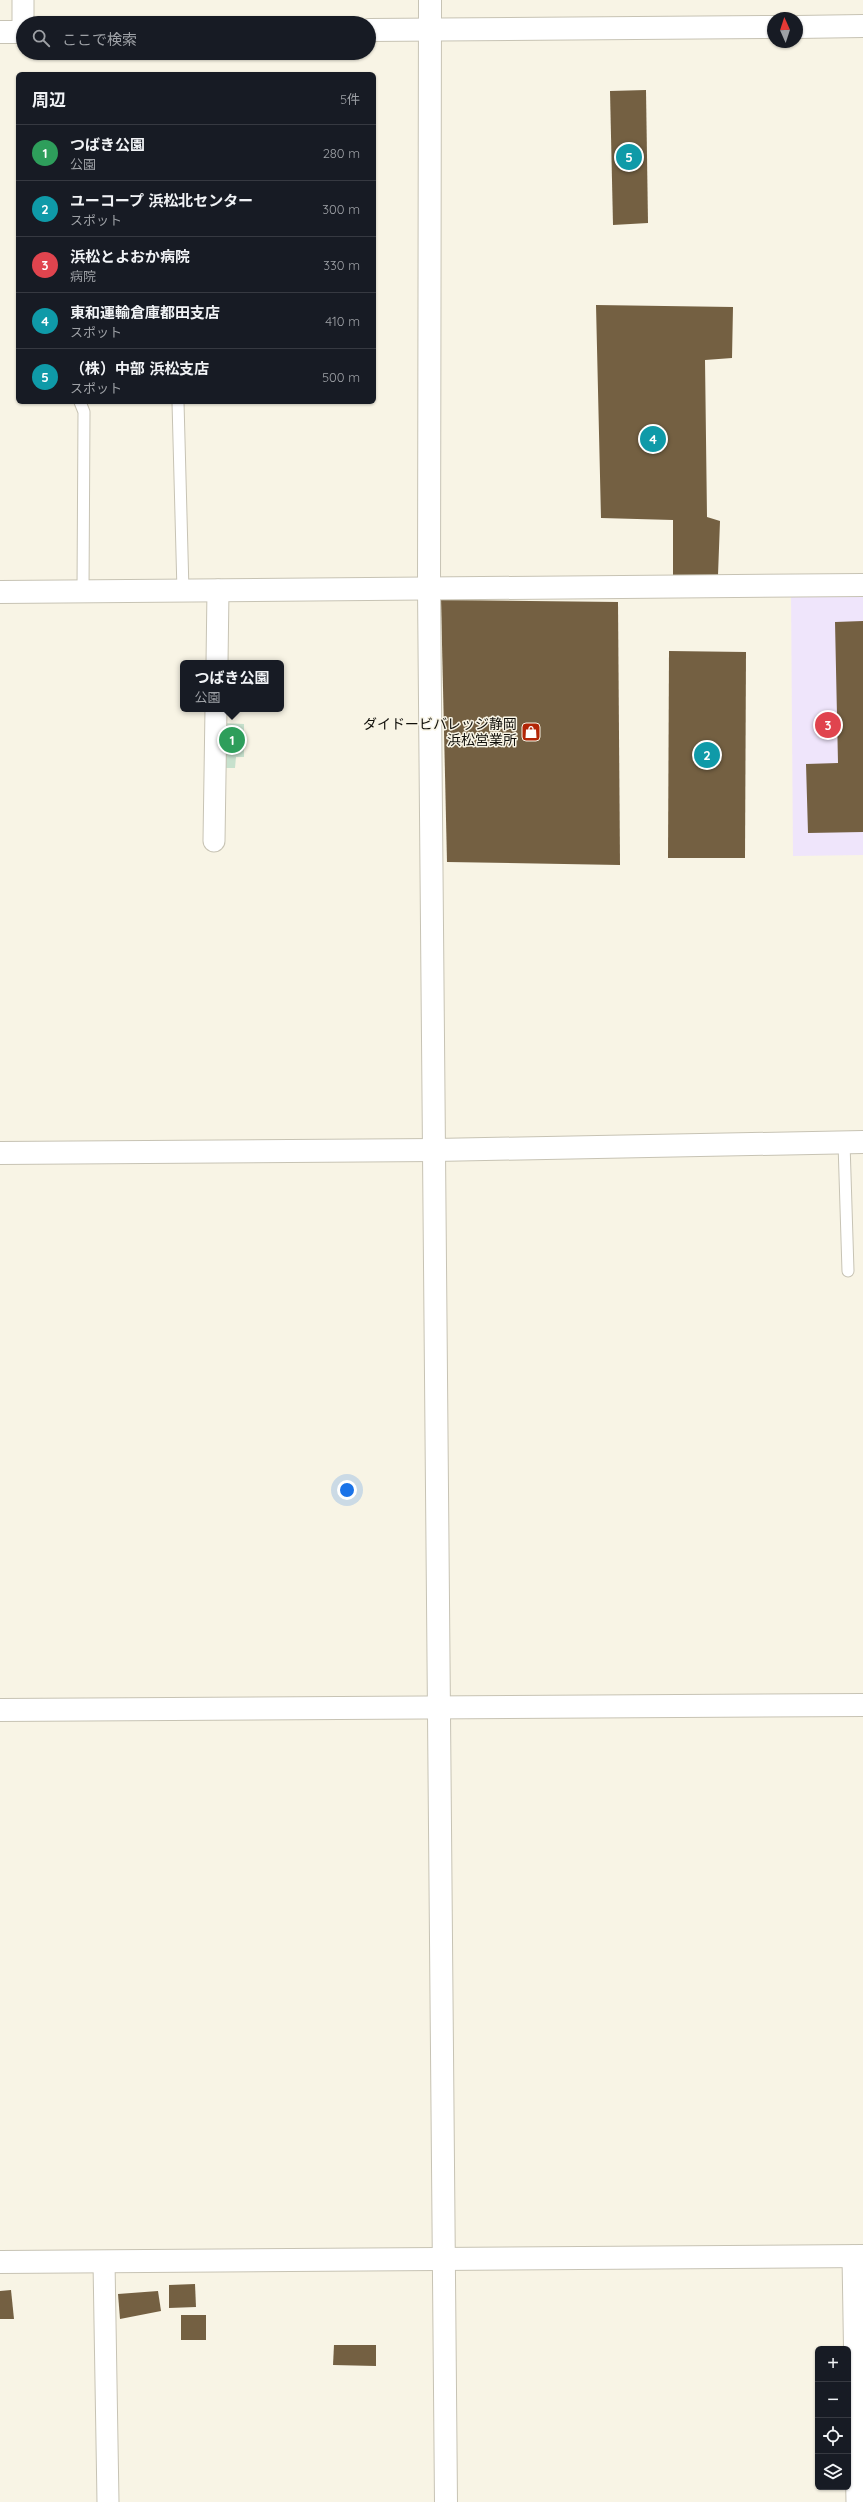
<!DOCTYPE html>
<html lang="ja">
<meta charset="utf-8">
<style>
:root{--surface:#171b24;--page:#20242c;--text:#f1f3f6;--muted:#9ea1a6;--line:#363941;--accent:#d5978a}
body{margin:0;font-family:Quicksand,"Noto Sans JP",sans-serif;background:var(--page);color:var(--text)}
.controls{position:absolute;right:12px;bottom:12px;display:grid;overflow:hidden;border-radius:6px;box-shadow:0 1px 3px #0004}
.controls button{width:36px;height:36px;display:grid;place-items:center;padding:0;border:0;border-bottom:1px solid var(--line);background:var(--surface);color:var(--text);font:20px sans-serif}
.compass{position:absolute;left:767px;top:12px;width:36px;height:36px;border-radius:50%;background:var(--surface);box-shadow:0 1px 3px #0004;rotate:357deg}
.you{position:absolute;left:347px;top:1490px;width:14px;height:14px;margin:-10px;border:3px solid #fff;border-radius:50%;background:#1a73e8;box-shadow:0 0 0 6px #1a73e833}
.badge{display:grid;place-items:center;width:26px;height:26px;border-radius:50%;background:var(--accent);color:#fff;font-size:13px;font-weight:700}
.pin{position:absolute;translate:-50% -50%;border:2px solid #fff;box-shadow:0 1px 4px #0006}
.popup{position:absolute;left:180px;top:660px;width:104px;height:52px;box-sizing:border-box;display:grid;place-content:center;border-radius:6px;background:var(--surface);filter:drop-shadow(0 1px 3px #0005);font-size:13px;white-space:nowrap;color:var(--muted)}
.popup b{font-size:15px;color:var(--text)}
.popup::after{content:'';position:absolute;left:50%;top:100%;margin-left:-8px;border:8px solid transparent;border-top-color:var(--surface)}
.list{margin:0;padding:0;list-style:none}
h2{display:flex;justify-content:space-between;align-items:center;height:52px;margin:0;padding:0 16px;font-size:17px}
h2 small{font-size:13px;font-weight:400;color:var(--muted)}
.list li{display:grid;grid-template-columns:26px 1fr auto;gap:12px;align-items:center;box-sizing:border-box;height:56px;padding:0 16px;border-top:1px solid var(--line)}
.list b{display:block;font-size:15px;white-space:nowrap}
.list p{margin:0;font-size:13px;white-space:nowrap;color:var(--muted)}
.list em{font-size:13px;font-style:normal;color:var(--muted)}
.icon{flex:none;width:22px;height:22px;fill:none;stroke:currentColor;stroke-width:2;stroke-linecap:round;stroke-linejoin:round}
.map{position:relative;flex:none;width:863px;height:2502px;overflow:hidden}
.search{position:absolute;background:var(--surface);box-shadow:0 1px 3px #0004;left:16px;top:16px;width:360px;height:44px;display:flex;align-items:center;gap:10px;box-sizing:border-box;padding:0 14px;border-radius:22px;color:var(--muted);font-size:15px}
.panel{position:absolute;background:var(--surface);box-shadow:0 1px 3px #0004;left:16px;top:72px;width:360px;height:332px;border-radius:6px}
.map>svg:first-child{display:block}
</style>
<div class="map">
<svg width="863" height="2502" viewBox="0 0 863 2502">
<rect width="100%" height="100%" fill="#f8f4e5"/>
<!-- medical -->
<path fill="#efe5fb" d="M791,594H863V855L793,856Z"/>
<!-- green -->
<path fill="#c7e1cd" d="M221,723L244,724V757H236L235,768H220Z"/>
<!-- building -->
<g fill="#746042">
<path d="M646,90L648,223L613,225L610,91Z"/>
<path d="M596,305L733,307L732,358L705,360L707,517L720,521L718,575L673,576V520L601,518Z"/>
<path d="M441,600L618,602L620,865L447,862Z"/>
<path d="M863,621V832L808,833L806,764L838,763L835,622Z"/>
<path d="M669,651L746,652L745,858H668Z"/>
<path d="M195,2284L196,2307L169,2308V2285Z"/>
<path d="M11,2290L14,2319H0V2291Z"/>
<path d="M158,2291L161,2311L120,2319L118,2294Z"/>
<rect x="181" y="2315" width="25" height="25"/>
<path d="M334,2345H376V2366L333,2365Z"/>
</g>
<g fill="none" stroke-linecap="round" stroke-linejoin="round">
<!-- lane casing -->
<g stroke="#c7c3b4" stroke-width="13">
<g id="lane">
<path d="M80,402L84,412L83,591"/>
<path d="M178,402L183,591"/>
<path d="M844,1143L848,1271"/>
</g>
</g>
<!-- street casing -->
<g stroke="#c7c3b4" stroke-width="23">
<g id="street">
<path d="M23,32V0"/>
<path d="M217,663L218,590"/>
<path d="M214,841L216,709"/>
<path d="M853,2256L857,2502"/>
<path d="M104,2262L108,2502"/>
</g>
</g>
<!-- secondary casing -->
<g stroke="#c7c3b4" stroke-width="24">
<g id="secondary">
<path d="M430,0L429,589L446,2502"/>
<path d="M797,27L863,26"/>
<path d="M369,30L773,27"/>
<path d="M0,32H23"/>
<path d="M0,592L863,585"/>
<path d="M0,1153L435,1150L863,1142"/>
<path d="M0,1710L863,1705"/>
<path d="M0,2262L863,2256"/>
</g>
</g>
<!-- lane -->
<use href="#lane" stroke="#fff" stroke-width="11"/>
<!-- street -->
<use href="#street" stroke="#fff" stroke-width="21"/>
<!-- secondary -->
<use href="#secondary" stroke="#fff" stroke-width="22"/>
</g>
<!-- icons -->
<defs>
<g id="shop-square" transform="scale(1)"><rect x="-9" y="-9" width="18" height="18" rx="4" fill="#b22607" stroke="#f8f4e5"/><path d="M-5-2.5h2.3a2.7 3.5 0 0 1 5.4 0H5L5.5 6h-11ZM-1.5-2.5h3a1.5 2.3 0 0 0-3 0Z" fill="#fff"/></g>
</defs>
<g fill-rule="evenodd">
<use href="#shop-square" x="531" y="732"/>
</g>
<g text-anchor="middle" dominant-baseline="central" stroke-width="3" stroke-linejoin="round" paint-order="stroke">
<!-- poi labels -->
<g font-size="14" fill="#100f0a" stroke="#f8f4e5" text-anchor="end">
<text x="517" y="724">ダイドービバレッジ静岡<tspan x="517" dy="16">浜松営業所</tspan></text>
</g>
</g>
</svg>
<div class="controls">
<button>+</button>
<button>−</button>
<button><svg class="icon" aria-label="locate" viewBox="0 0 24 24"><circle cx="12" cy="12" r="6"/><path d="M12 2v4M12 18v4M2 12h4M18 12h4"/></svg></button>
<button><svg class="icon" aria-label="layers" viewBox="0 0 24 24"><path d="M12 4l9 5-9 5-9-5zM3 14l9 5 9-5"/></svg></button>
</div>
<svg class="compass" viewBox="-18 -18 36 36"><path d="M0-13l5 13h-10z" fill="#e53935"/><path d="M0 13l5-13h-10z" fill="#9ea1a6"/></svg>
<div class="you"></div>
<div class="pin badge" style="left:232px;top:740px;background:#2e9e5b">1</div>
<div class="popup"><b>つばき公園</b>公園</div>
<div class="pin badge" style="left:707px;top:755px;background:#0f9aa8">2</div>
<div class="pin badge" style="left:828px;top:725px;background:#e0444e">3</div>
<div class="pin badge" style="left:653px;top:439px;background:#0f9aa8">4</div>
<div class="pin badge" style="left:629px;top:157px;background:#0f9aa8">5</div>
<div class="search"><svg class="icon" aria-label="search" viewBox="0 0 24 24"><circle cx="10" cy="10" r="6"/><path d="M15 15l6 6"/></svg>ここで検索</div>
<section class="panel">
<h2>周辺<small>5件</small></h2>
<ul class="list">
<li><span class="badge" style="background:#2e9e5b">1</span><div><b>つばき公園</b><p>公園</p></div><em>280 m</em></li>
<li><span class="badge" style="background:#0f9aa8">2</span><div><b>ユーコープ 浜松北センター</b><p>スポット</p></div><em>300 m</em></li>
<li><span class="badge" style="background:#e0444e">3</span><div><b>浜松とよおか病院</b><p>病院</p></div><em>330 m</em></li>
<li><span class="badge" style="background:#0f9aa8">4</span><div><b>東和運輸倉庫都田支店</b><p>スポット</p></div><em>410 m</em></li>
<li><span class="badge" style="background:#0f9aa8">5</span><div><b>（株）中部 浜松支店</b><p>スポット</p></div><em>500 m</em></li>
</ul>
</section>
</div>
